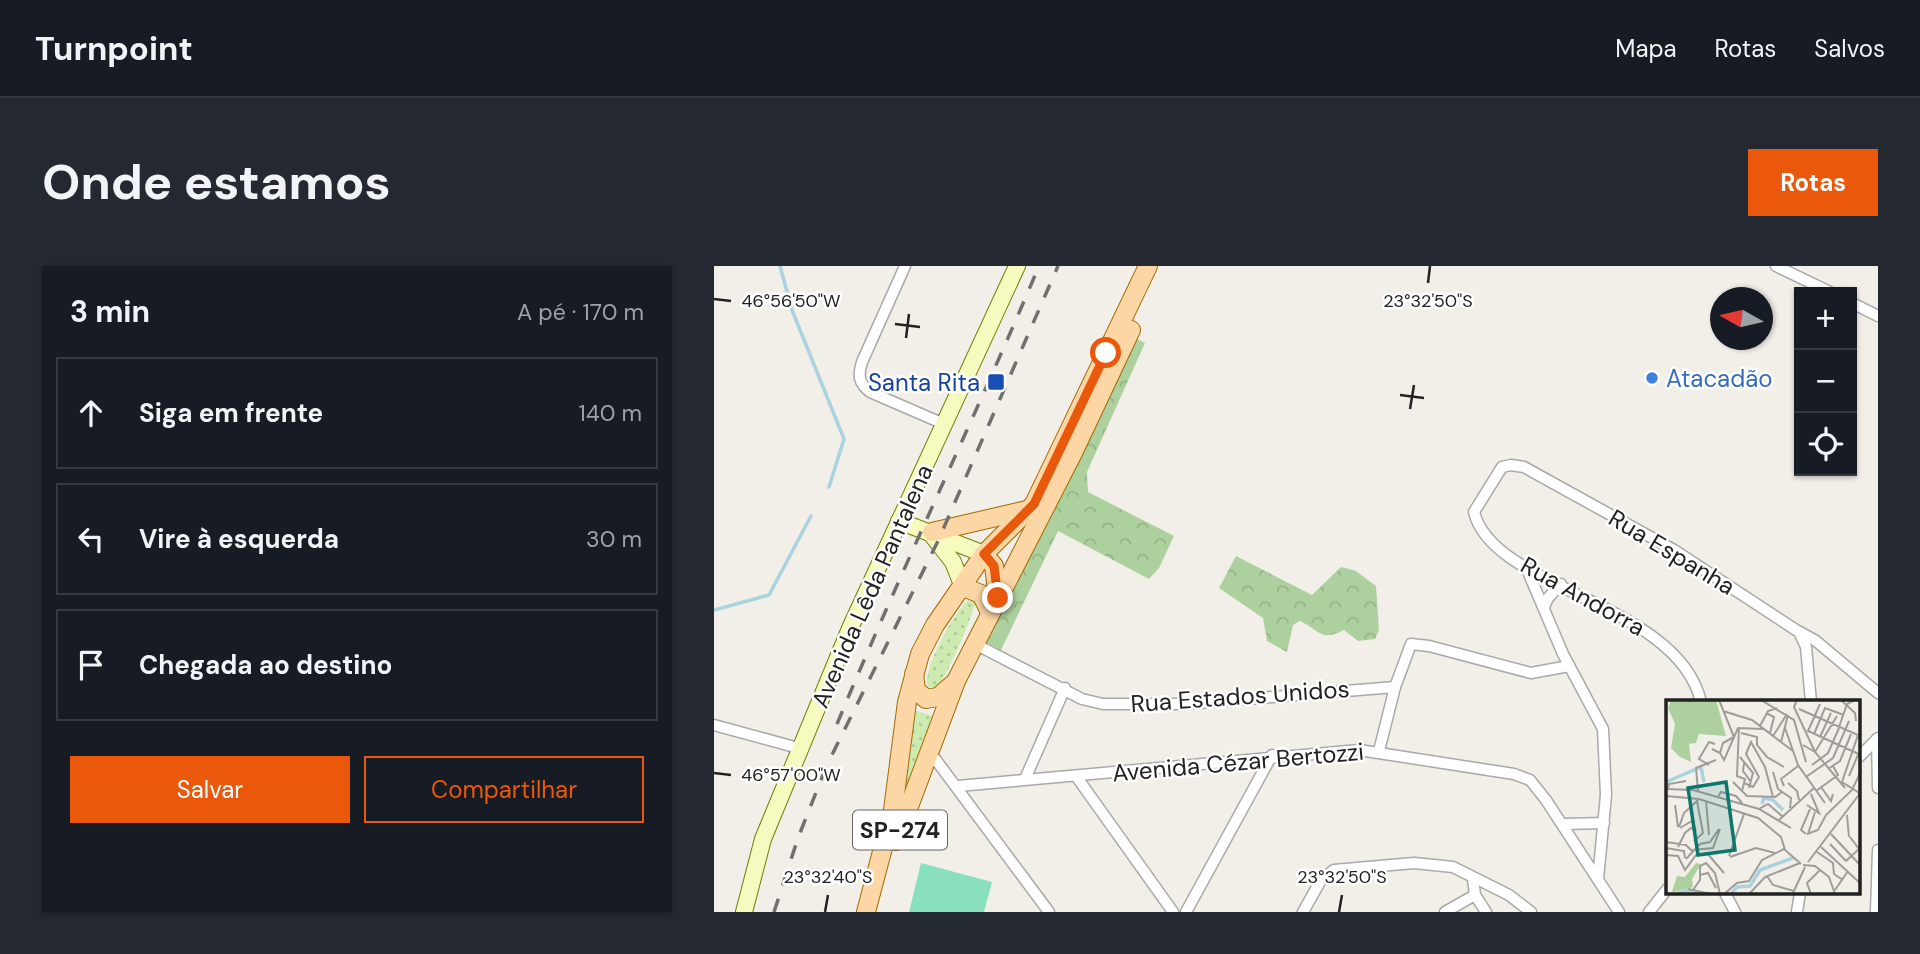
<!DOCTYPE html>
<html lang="pt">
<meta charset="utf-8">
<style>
:root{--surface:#171b24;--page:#242831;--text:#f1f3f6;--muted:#9ea1a6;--line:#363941;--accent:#ea580c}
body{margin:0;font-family:"DM Sans",sans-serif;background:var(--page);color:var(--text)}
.controls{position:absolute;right:21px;top:21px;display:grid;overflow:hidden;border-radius:0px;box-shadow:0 2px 5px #0004}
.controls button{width:63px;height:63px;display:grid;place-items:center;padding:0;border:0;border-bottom:2px solid var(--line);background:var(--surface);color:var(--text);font:35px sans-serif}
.compass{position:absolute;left:996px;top:21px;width:63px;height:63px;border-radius:50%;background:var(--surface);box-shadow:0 2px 5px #0004;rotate:278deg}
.stop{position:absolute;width:21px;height:21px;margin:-16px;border:5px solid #ea580c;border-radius:50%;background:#fff}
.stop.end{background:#ea580c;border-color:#fff;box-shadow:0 2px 7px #0008}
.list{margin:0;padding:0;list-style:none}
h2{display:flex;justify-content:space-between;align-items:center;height:91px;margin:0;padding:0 28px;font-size:30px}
h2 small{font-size:23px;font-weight:400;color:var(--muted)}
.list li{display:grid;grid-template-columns:46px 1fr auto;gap:21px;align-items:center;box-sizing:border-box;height:112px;margin:0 14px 14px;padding:0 14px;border:2px solid var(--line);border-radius:0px}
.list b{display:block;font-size:26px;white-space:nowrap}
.list em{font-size:23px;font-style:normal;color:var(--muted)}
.actions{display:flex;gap:14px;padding:21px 28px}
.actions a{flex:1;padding:16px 0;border:2px solid var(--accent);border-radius:0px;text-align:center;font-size:24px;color:var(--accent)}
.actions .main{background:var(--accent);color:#fff}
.icon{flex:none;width:38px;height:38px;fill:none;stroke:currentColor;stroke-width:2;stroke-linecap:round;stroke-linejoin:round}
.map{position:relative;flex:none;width:1164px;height:646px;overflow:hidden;border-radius:0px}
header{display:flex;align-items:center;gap:42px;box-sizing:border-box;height:98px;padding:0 35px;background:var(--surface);border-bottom:2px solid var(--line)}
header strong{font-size:33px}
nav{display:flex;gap:38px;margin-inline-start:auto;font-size:24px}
.intro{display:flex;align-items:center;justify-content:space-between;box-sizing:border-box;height:168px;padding:0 42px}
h1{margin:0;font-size:49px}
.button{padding:18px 32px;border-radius:0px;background:var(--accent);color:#fff;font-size:24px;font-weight:700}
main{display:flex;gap:42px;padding:0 42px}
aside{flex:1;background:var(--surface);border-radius:0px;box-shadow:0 2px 5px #0004}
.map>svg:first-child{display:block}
</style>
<header>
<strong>Turnpoint</strong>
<nav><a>Mapa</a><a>Rotas</a><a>Salvos</a></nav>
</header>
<div class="intro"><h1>Onde estamos</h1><a class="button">Rotas</a></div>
<main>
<aside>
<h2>3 min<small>A pé · 170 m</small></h2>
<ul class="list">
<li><svg class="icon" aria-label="ahead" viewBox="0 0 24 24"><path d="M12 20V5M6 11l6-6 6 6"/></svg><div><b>Siga em frente</b></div><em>140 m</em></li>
<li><svg class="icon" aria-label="left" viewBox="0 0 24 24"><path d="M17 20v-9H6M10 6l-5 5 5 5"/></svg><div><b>Vire à esquerda</b></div><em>30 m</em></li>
<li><svg class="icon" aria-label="arrive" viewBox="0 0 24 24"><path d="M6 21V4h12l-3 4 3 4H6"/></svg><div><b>Chegada ao destino</b></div></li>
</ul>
<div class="actions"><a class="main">Salvar</a><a>Compartilhar</a></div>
</aside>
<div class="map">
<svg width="1164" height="646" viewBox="0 0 1164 646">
<defs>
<pattern id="grass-dots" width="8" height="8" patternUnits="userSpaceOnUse" patternTransform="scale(1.75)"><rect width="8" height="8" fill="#cdebb0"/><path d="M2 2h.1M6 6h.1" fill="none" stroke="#b0c997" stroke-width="1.8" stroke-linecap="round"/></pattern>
<pattern id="forest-crowns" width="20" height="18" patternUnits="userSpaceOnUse" patternTransform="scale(1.75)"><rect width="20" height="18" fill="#add19e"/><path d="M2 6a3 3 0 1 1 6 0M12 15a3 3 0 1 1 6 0" fill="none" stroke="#95b388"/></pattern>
</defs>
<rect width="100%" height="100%" fill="#f2efe9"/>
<!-- grass -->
<g fill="url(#grass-dots)">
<path d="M258,332L262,336C252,366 239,395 224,422L214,421C206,407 243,338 258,332Z"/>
<path d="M200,444L219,450L187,536Z"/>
</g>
<!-- forest -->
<g fill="url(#forest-crowns)">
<path d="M421,72L431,77L373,206L374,226L460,270L445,302L435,313L344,265L287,384L271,376Z"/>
<path d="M522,290L598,329L627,301L642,305L662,320L665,364L661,373L644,375L630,364C606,376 607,365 586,355L579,359L573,386L553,375L549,352L505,322Z"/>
</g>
<!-- pitch -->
<path fill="#88e0be" d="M207,597L278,616L270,646H195Z"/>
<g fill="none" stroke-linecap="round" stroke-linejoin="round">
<!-- stream -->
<g stroke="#aad3df" stroke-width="3.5">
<path d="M66,0L78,44L130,173L115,221"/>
<path d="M0,344L55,329L97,250"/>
</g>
<!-- street casing -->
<g stroke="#a9a9a9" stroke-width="13">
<g id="street">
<path d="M191,0L148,96C144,110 144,116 156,126L230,158"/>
<path d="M1062,0L1116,26"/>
<path d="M1138,37L1164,50"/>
<path d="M812,301L849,388L889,463L892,529L884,613"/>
<path d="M830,341L834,332L847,318"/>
<path d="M1086,366L1102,375L1164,427"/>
<path d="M261,378L368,433L389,438H473L681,421"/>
<path d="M987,436C964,336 779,324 760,246L788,201L797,199L810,201L960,284L1085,366L1092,381L1097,436"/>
<path d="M0,459L88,483"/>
<path d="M1163,473L1164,522"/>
<path d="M665,485L681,421L697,378L715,380L817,407L855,400"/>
<path d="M216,486L335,646"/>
<path d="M1145,491L1164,472"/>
<path d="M362,510L459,646"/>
<path d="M311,513L351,422"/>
<path d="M244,520L645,484L800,508L816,514L832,534L905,646"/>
<path d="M850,558L890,557"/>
<path d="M759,613L761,629L772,646"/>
<path d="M1011,627L1021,646"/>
<path d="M472,646L558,489"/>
<path d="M589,646L607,614L620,604L700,597L739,601L795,629L817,646"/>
<path d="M731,646L761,629"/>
<path d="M935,646L954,622"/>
<path d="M1083,646L1086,627"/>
<path d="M1162,646L1164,584"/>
</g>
</g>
<!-- secondary casing -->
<g stroke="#707d05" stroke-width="18">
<g id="secondary">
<path d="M185,255L270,288"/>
<path d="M218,269L239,296L249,321"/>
<path d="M30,646L49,573L137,360L303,0"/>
</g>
</g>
<!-- primary casing -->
<g stroke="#a06b00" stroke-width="20">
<g id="primary">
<path d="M218,266L313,244"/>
<path d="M270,288L280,300L284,332"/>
<path d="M249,321L267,328L276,346"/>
<path d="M200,408L202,424L212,433L224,431L239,418"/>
<path d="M182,575L242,415L359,187L417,64"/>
<path d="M152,646L179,544L193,436L206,388L221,359L270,288L320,238L434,0"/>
</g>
</g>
<!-- street -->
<use href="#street" stroke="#fff" stroke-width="10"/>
<!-- secondary -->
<use href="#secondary" stroke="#f7fabf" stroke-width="16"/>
<!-- primary -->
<use href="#primary" stroke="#fcd6a4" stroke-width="18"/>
<!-- rail -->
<g stroke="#707070" stroke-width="3.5" stroke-dasharray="14 14" stroke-linecap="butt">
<path d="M123,458C187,304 260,154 325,0"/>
<path d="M60,646L84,572L113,499L224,275L344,0"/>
</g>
</g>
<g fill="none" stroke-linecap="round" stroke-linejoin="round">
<!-- route -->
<path stroke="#ea580c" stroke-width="9" d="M284,332L280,300L270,288L320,238L392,87"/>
</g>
<!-- ticks -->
<path fill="none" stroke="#222" stroke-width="2.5" d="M714,17L716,0M0,33L17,35M181,58L206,61M192,72L195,48M686,129L710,132M696,143L700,119M0,507L17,509M111,646L114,629M625,646L628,629"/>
<!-- markers -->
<circle fill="#3f7fe0" stroke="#fff" stroke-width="2.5" cx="938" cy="112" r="7"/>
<rect fill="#1a4fb4" stroke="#fff" stroke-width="2.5" x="273" y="107" width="18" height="18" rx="3.5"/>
<g text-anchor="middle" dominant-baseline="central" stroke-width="5" stroke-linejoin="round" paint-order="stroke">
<!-- shield labels -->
<rect fill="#fff" stroke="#646464" stroke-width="2" x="139" y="544.5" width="94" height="39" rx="5"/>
<g font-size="23" font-weight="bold" fill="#222">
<text x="186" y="564">SP-274</text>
</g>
<!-- shop labels -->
<g font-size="24" fill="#366cbe" stroke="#fff" text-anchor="start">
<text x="952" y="112">Atacadão</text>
</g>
<!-- transit labels -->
<g font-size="24" fill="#164399" stroke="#fff" text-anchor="end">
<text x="266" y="116">Santa Rita</text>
</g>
<!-- street labels -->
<g font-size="24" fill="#222" stroke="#fff">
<text transform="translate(958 286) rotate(31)">Rua Espanha</text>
<text transform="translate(158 320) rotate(-66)">Avenida Lêda Pantalena</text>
<text transform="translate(869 330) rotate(29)">Rua Andorra</text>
<text transform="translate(526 430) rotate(-4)">Rua Estados Unidos</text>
<text transform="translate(524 496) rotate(-5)">Avenida Cézar Bertozzi</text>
</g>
</g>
<!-- overview -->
<g transform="translate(952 434)">
<rect width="194" height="194" fill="#f2efe9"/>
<path d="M5,0H50L60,36L33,34L30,43L23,44L25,62L14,57L5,48L9,24L2,8ZM30,163L35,164L26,179L27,187L0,194L6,192L11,176L19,177Z" fill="#add19e"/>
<path fill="none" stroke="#aad3df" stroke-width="3.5" d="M0,82L35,67L38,82M96,104L98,98L107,100L117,110M10,194L22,190L36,193M65,194L71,187L84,186L94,170L127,158"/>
<path fill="none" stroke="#9f9d99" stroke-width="2" d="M53,0L68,37M95,0L128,20L140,62M131,0L128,7L149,52L179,88M175,0L189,13L190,21M154,4L142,31L195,55M133,9L192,35L176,82L195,94M57,11L86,20L127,51M100,13L108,17L104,33M94,26L102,11L111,8M73,27L71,76L79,79L76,91M173,27L181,4L189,0M119,28L132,65L159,103M75,33L91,37V45L101,57L118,67M148,34L159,8L178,15M107,36L121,14M154,37L165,13M115,42L122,15M137,45L149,52L171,16M46,49L54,53L57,43L68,37M54,53L58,60L72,28L97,29M74,57L87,73L83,88M78,63L77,71L85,82M43,65L33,59L43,42L49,44M146,65L162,53L173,28M162,69L174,61L185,34M107,72L112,89L125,98L124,108M183,76L192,55M140,77L167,58L183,21M67,82L81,96L109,97L116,92M78,83L87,87L93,77L80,54L85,42L99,67L107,97M122,83L131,91L133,100M118,86L115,79L132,66M155,87L165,101L167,94M0,89L27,90L93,109L125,128M2,89L3,84L20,81M32,91L30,68L50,60M150,91L172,75L167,66M0,96L33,99L92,118L115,137L119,150L135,164M52,97L55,92L70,96L76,103M40,101L43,135M9,105L12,127M141,105L153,113L145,94M93,109L102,104L116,116M181,115L183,137M113,120L148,88M13,127L18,113L32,100M14,128L26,121L30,131M140,134L135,130L144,109M141,134L152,130L160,115L186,90L195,71M142,134L149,112M165,134L195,166M28,141L37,133L31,101M0,142L20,145L26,151M164,144L180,161M12,147L19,133L25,128L30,131M155,147L195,184M0,148L18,151L19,158M26,150L47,148L54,129M151,152L167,163L168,174L177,180M41,153L58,173M0,155L12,156L19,170L30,155L42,154M63,156L78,114M64,157L90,148L109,153M20,159L34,144L44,142L53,129M180,161L193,149L184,137M142,162L195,92M137,165L149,166L163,177L169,194M34,175L42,173L50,188M101,176L107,185L128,191M22,189L45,194M27,190L34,180V166L40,163L49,173L54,194M169,190L182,171M127,193L139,167M58,194L71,183L83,181L96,160L118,149M83,194L99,177L134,163M145,194L141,183L154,170"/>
<path fill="#0f766e" fill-opacity="0.15" stroke="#0f766e" stroke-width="3.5" d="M60,82L69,150L32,155L22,88Z"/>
<rect width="194" height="194" fill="none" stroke="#222" stroke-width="3.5"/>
</g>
<g font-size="18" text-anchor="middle" fill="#222" stroke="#fff" stroke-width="5" stroke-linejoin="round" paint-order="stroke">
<text x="714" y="41">23°32'50"S</text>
<text x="77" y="41">46°56'50"W</text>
<text x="77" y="515">46°57'00"W</text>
<text x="114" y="617">23°32'40"S</text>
<text x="628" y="617">23°32'50"S</text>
</g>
</svg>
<div class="controls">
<button>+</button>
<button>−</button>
<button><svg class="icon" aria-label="locate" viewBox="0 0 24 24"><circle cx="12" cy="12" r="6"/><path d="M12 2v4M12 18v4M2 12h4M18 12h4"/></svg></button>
</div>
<svg class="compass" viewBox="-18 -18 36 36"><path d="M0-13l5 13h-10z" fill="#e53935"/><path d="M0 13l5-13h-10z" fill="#9ea1a6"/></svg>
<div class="stop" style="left:392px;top:87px"></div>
<div class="stop end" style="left:284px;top:332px"></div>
</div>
</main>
